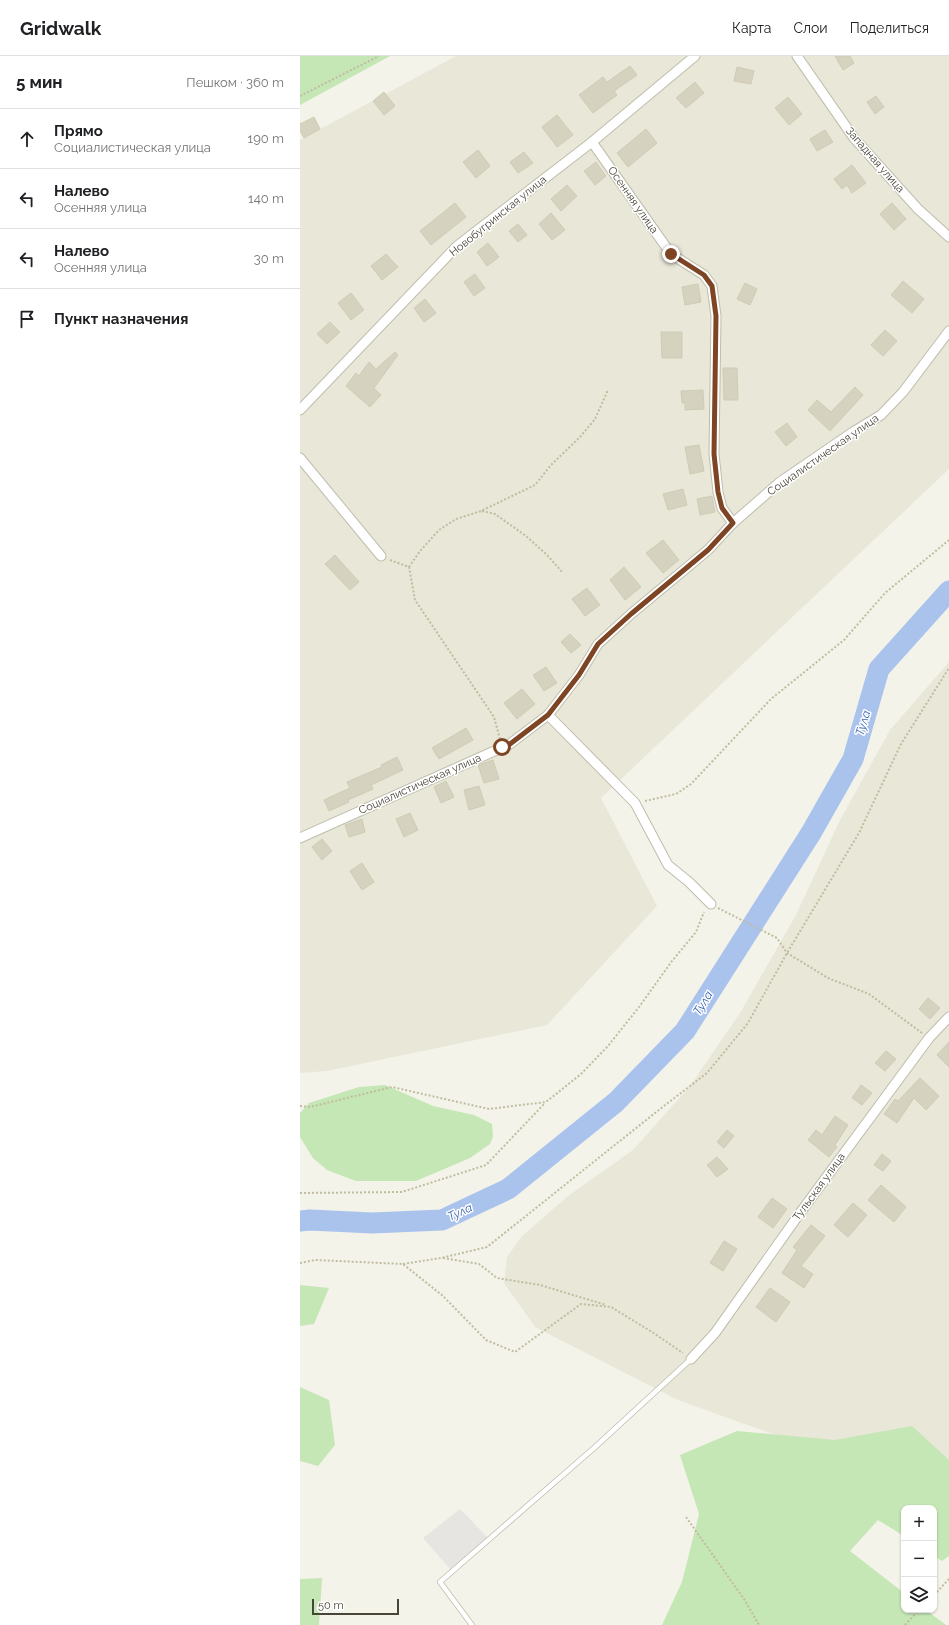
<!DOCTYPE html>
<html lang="ru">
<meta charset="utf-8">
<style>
:root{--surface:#fff;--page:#f2f2f2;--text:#202124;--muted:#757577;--line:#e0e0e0}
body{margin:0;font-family:Raleway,sans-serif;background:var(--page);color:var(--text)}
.controls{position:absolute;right:12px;bottom:12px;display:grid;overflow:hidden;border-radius:8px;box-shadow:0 1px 3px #0004}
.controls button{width:36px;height:36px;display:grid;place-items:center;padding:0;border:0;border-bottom:1px solid var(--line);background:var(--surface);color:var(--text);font:20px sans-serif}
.scale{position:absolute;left:12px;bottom:10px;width:87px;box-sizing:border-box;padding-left:4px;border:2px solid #484538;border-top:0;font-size:11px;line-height:14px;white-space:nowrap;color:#484538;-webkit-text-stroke:3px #fff;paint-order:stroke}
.stop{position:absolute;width:12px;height:12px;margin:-9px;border:3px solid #7e4525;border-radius:50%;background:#fff}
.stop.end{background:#7e4525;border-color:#fff;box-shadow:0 1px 4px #0008}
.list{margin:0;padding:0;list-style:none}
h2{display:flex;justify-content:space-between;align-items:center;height:52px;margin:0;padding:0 16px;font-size:17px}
h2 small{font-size:13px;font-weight:400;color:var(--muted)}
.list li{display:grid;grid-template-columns:26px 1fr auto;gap:12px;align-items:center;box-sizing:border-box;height:60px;padding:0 16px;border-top:1px solid var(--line)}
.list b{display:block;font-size:15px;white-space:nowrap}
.list p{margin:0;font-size:13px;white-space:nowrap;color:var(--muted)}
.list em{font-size:13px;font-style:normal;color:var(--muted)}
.icon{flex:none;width:22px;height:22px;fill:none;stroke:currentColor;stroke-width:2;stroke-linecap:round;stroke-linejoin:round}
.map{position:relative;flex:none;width:649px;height:1569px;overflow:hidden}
header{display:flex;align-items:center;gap:24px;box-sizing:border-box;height:56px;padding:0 20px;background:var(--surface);border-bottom:1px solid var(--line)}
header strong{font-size:19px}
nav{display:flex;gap:22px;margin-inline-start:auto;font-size:14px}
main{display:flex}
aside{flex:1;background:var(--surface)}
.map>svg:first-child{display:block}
</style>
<header>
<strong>Gridwalk</strong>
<nav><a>Карта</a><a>Слои</a><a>Поделиться</a></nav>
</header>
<main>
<aside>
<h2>5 мин<small>Пешком · 360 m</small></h2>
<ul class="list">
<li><svg class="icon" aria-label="ahead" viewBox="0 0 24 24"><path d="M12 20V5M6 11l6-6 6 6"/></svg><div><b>Прямо</b><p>Социалистическая улица</p></div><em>190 m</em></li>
<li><svg class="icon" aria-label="left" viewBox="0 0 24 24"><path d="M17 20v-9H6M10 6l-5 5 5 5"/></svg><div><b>Налево</b><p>Осенняя улица</p></div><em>140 m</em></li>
<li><svg class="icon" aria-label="left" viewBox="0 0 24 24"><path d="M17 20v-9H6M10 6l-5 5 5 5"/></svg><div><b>Налево</b><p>Осенняя улица</p></div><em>30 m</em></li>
<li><svg class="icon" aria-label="arrive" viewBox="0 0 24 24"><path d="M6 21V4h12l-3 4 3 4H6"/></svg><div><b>Пункт назначения</b></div></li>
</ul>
</aside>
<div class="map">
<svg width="649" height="1569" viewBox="0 0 649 1569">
<rect width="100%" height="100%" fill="#f4f3ea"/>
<!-- residential -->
<g fill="#e8e7d8">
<path d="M156,0H649V413L301,742L357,850L247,969L27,1015L0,1017V84Z"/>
<path d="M649,606V1483L634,1452L533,1400L378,1344L235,1271L204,1227L207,1201L222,1180L268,1140L333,1094L390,1030L440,957L496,859L540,764L590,674Z"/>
</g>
<!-- green -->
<g fill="#c5e6b5">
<path d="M0,0H90L0,49Z"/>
<path d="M85,1029L133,1050L174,1059L192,1068L193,1081L190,1088L170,1102L116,1125H56L27,1114L13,1102L0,1081V1057L9,1047L59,1031Z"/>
<path d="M0,1229L29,1232L14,1268L0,1270Z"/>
<path d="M0,1331L29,1344L35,1389L18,1410L0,1405Z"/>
<path d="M612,1370L649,1404V1500L642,1505L634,1500V1452H604V1480L578,1464L550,1495L604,1537V1554H626L646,1569H362L382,1526L399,1458L380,1399L437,1375L535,1384Z"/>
<path d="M22,1522L19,1569H0V1523Z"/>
</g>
<!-- parking -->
<path fill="#e6e5e1" d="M160,1453L189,1483L152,1515L123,1482Z"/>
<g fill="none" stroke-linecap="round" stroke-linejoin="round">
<!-- river -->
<path stroke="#aac3ed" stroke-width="21" d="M0,1165L10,1164L72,1167L142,1164L208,1133L316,1046L385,975L511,777L553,703L579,613L649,535"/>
</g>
<!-- building -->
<g fill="#d5d2c0" stroke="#d0cbb3">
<path d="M535,0H550L554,7L543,14Z"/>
<path d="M330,10L337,19L314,35L317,39L293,57L279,39L303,21L307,26Z"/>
<path d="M437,11L454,15L451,28L434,25Z"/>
<path d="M395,26L404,37L386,52L376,42Z"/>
<path d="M84,36L95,50L84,59L73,45Z"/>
<path d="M576,40L584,51L575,58L567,46Z"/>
<path d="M488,41L502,58L489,69L475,52Z"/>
<path d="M257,59L273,79L257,91L242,71Z"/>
<path d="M14,61L20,73L4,82L0,75V68Z"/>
<path d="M346,73L357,87L328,111L317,97Z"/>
<path d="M525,74L533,86L517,95L510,83Z"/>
<path d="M178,94L190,110L176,122L163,106Z"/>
<path d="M224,96L233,107L218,117L210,106Z"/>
<path d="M296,106L306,120L295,129L284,115Z"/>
<path d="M552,109L566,127L552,137L547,129L542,133L534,123Z"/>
<path d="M267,129L277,140L261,155L251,143Z"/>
<path d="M155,147L166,161L131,189L120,175Z"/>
<path d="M592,147L606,163L594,174L580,158Z"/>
<path d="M251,157L265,174L252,184L239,168Z"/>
<path d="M218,168L227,179L218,186L209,175Z"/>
<path d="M188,187L199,201L187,210L177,196Z"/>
<path d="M86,198L98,211L82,224L71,210Z"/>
<path d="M175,218L185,232L174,240L164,226Z"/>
<path d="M603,225L624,243L612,257L591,239Z"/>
<path d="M445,227L457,233L450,249L437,243Z"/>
<path d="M398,228L401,246L385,249L382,231Z"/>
<path d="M51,237L64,254L51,264L38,247Z"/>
<path d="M125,243L136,257L124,266L114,252Z"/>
<path d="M30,266L40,276L27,288L17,278Z"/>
<path d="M585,274L597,285L583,300L571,289Z"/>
<path d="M361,276H382V302H362Z"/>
<path d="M95,296L98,299L74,332L81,339L70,351L46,330L56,317L59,320L69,306L76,313Z"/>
<path d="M423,312H437L438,344H424Z"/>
<path d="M555,331L563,339L530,375L508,354L517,344L531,356Z"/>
<path d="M403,334L404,353L385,354V347H382L381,335Z"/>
<path d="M487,367L497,381L486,390L475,376Z"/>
<path d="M399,389L404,415L390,418L385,391Z"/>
<path d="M383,433L387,449L368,454L363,438Z"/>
<path d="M412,440L415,456L400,459L397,443Z"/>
<path d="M363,484L379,504L363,517L346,497Z"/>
<path d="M35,499L59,526L50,534L25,508Z"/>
<path d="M324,511L341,531L325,544L310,524Z"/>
<path d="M287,532L300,549L285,560L272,543Z"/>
<path d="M270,578L281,589L271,597L261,586Z"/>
<path d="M246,611L257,627L244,635L233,619Z"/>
<path d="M222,633L235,648L217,663L204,647Z"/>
<path d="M166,672L173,684L139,703L132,692Z"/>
<path d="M97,701L103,714L71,729L73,733L48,744L49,746L29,755L24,744L50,732L47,726L82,711L81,709Z"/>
<path d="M193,704L199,723L184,727L178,709Z"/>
<path d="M146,725L154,741L141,747L134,731Z"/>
<path d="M179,730L185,749L169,754L164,734Z"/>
<path d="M110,757L118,774L104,781L96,763Z"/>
<path d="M62,763L65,776L49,781L45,769Z"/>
<path d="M22,783L32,795L22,804L12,791Z"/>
<path d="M62,807L74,826L62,834L50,815Z"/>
<path d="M628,942L640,952L630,963L619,953Z"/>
<path d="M649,986V1011L637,999Z"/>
<path d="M586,995L596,1003L585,1015L575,1007Z"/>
<path d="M620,1022L639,1040L626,1054L614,1042L597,1067L584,1058L595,1043L598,1045Z"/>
<path d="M561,1029L572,1037L562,1049L552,1042Z"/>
<path d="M535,1060L548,1069L535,1089L537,1091L529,1101L508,1084L516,1074L522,1079Z"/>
<path d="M427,1074L434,1080L424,1092L417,1086Z"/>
<path d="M582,1098L591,1105L583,1115L574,1109Z"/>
<path d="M417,1101L428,1113L417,1121L407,1109Z"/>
<path d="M581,1129L606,1151L594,1166L568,1144Z"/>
<path d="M472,1142L487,1153L473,1172L458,1161Z"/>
<path d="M553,1147L567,1159L548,1181L534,1169Z"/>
<path d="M511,1169L525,1180L501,1210L513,1218L504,1232L482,1217L497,1194L493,1191Z"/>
<path d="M424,1185L437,1193L423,1215L410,1207Z"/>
<path d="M470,1232L490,1246L476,1266L456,1251Z"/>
</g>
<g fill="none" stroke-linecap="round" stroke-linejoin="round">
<!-- service casing -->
<g stroke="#bfbdad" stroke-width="6">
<path id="service" d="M172,1569L140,1526L294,1392L391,1303"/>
</g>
<!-- minor casing -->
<g stroke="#bfbdad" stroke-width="11">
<g id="minor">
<path d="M497,0L554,82L618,153L649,181"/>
<path d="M292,86L371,198L404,219L412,230L416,260L414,398L418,436L422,452L433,467"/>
<path d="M0,354L157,190L292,86L395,0"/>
<path d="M0,402L81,500"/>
<path d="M248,659L335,747L368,809L389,826L411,848"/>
<path d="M0,782L210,688L248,659L279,619L298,588L331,558L408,494L433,467L480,426L553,376L581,359L603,336L649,275"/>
<path d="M391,1303L415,1277L500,1157L629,982L649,961"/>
</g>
</g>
<!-- path -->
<g stroke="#c1bc9f" stroke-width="2" stroke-dasharray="2 2" stroke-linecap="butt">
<path d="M0,40L79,0"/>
<path d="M182,455L195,458L226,480L247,499L263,517"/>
<path d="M90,504L109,511L115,544L194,661L200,683"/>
<path d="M109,511L120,495L139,474L156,463L181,455L235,429L251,409L280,381L295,363L308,334"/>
<path d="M345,745L376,738L391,728L471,643L544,584L585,537L649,484"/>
<path d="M418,852L477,882L487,897L528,922L569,938L622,977"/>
<path d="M0,1050L10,1051L92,1031L189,1053L246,1046L281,1018L308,990L339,951L372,905L396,876L404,856"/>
<path d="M0,1137L102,1136L186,1109L245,1047"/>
<path d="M143,1202L179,1208L197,1222L240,1229L306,1249"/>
<path d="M0,1207L15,1204L103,1208L143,1240L186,1284L215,1296L281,1248L311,1251L352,1276L383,1297"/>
<path d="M103,1208L141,1202L187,1191L360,1053L407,1017L448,967L487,897L559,777L601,688L649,612"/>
<path d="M386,1461L444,1543L459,1569"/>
<path d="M634,1539L649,1523"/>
<path d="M605,1569L619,1554"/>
</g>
<!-- service -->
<use href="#service" stroke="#fff" stroke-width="4.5"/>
<!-- minor -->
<use href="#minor" stroke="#fff" stroke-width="9"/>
</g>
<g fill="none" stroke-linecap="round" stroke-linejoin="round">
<!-- route -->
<path stroke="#7e4525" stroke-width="5" d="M202,691L210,688L248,659L279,619L298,588L331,558L408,494L433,467L422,452L418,436L414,398L416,260L412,230L404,219L371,198"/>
</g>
<g text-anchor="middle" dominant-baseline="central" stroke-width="3" stroke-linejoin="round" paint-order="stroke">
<!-- street labels -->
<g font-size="11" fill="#484538" stroke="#fff">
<text transform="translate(575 104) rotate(49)">Западная улица</text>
<text transform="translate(333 144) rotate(55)">Осенняя улица</text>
<text transform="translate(198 160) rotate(-39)">Новобугринская улица</text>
<text transform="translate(523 399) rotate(-35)">Социалистическая улица</text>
<text transform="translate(120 728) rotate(-24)">Социалистическая улица</text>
<text transform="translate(519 1131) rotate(-54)">Тульская улица</text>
</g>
<!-- water labels -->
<g font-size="12" font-style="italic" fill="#3661b0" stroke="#fff">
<text transform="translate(563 667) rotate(-74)">Тула</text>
<text transform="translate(403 947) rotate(-58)">Тула</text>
<text transform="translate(160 1156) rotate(-25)">Тула</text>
</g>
</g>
</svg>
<div class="controls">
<button>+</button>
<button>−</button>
<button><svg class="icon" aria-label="layers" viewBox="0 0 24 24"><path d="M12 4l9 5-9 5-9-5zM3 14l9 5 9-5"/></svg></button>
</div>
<div class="scale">50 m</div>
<div class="stop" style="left:202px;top:691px"></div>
<div class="stop end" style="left:371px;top:198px"></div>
</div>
</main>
